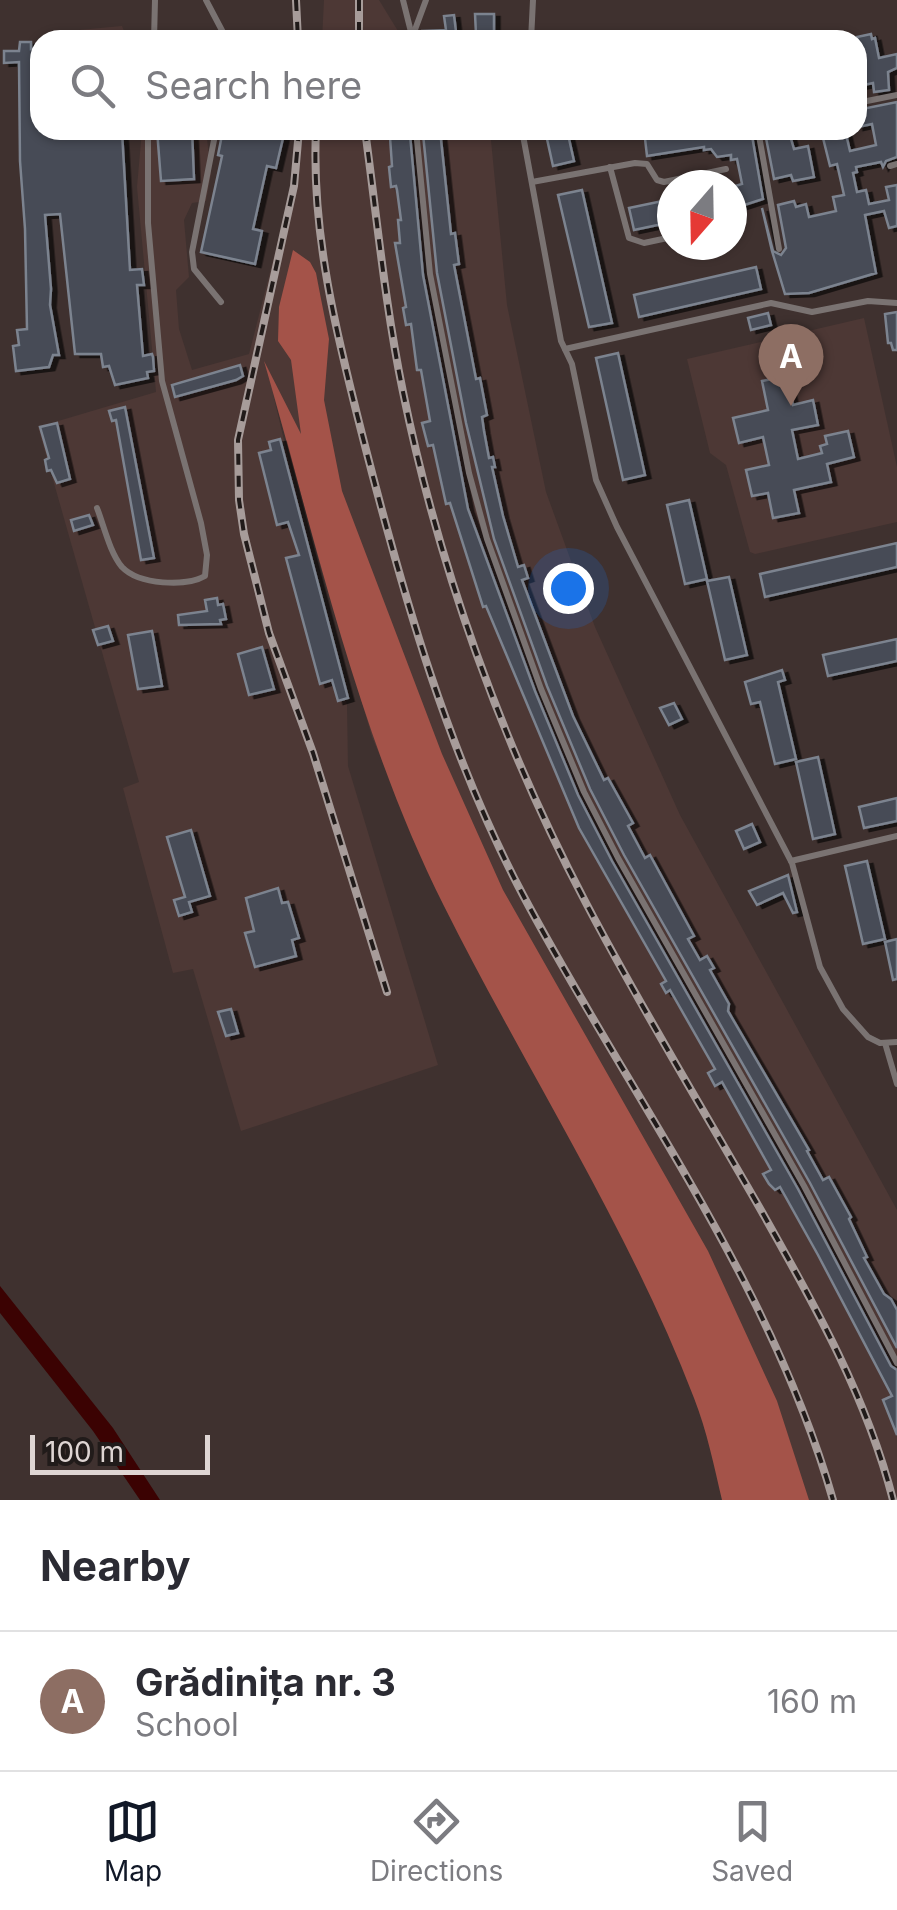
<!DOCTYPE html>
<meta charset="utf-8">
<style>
:root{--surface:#fff;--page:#f7f7f7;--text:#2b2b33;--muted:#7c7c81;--line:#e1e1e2;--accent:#111827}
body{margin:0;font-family:Inter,sans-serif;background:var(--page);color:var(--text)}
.compass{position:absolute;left:657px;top:170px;width:90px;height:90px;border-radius:50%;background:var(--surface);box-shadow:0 2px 8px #0004;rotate:200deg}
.scale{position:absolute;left:30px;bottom:25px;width:180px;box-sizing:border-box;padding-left:10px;border:5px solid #ded5d3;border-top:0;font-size:28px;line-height:35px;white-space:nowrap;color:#ded5d3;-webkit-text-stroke:8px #211b1a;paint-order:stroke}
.you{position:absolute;left:568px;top:588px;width:35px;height:35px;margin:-25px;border:8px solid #fff;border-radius:50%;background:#1a73e8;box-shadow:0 0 0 15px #1a73e833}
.badge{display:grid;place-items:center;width:65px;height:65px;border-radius:50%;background:var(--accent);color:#fff;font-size:32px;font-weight:700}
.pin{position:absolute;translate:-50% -82px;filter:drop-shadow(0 2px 5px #0008)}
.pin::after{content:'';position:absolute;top:52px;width:35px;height:30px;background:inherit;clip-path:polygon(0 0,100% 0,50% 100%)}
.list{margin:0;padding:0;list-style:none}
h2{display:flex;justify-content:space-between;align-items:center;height:130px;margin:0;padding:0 40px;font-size:42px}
h2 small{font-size:32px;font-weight:400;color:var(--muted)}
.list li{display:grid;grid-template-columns:65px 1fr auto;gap:30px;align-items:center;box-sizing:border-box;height:140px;padding:0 40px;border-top:2px solid var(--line)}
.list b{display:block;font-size:38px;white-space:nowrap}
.list p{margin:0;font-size:32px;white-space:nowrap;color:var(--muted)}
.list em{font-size:32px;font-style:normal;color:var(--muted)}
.icon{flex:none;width:55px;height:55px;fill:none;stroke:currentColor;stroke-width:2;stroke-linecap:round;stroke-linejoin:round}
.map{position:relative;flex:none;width:897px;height:1500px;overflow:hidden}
.search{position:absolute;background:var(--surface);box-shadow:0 2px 8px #0004;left:30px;right:30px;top:30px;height:110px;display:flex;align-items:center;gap:25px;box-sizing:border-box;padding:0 35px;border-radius:30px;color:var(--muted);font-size:38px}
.sheet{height:270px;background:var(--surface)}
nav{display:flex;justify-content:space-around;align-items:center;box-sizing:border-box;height:140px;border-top:2px solid var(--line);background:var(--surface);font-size:28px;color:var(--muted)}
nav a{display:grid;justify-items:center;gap:5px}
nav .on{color:var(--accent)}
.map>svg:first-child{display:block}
</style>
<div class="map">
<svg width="897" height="1500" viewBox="0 0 897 1500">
<defs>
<filter id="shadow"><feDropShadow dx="5.5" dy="3" stdDeviation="0" flood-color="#0009"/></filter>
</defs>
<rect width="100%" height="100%" fill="#3f312f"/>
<!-- built -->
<g fill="#4d3835">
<path d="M324,0H379L401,36L421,35V40H322Z"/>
<path d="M122,26L126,36L133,40H79V30Z"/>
<path d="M142,130H206L211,174L206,201L192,203L184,220L189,277L176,290L179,329L192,370L249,354L299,159L303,130H490L507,305L546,492L595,627L680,815L897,1210V1500H728L690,1385L648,1283L443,904L372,737L273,394L347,705L348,766L438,1065L241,1131L193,969L173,973L123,788L139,782L38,427L156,392L137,187Z"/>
<path d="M864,318L897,467V522L755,554L750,552L726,465L710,453L687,359Z"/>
</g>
<!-- forest -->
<path fill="#a45349" d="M293,250L310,262L316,273L321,299L329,339L324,400L342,491L442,754L503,890L708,1251L777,1401L809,1500H722C714,1466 707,1431 694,1398C628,1226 526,1070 444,906C358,735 317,544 264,361L301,434L291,360L278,341L279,307Z"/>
<!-- water -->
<path fill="#3b0202" d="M0,1286L113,1428L160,1500H140L93,1431L0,1313Z"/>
<!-- building -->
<g fill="#464c57" stroke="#7c838f" stroke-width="2.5" filter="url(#shadow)">
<path d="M475,14H494V31L476,34Z"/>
<path d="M454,15L457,40H420L422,31L446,30L444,16Z"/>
<path d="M871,34L872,39L875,38L879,58L897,54V68L888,72L889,90L874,92L873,83L859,86L857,79V37Z"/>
<path d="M20,42H31V49L40,48V131L122,132L130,270L142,269L144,285H137L143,356L152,354L153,357L154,371L147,372L148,378L115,385L109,366L103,367L101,354H75L60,214L45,215L51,289L50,305L59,355H53L49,367L16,371L13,346L19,345L17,330L27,329L25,229L20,161L19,62L4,63V51H19Z"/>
<path d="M897,102V157L886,161L883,167L881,162L856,167L857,172L853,173L857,192L866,190L869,204L889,200L886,187L897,185V226L889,228L884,211L865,215L876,273L809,293L785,294L772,251L762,208L773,251L781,255L786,248L778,205L794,201L796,207L806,204L809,217L836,211L833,197L844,195L837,164L830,166L821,130H845L850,151L876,145L872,124L858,127L857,110Z"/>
<path d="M157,130H192L194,179L161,181Z"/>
<path d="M223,130H268L284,134L276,168L267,166L253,229L262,231L255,264L201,252L222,156L218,155Z"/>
<path d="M396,130H407L410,135L423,275L468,509L535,691L578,795L612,861L798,1189L891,1366L897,1370V1435L883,1400L892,1396L818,1255L780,1187L775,1190L769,1184L763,1174L771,1170L722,1082L715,1086L708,1073L715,1069L670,990L666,993L661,984L666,981L579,828L486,606L483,607L450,503L446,504L433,445L428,446L422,423L430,421L421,370H417L411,324L406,325L403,308L406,307L395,243H400L398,220H401L397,190L396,186L391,187L389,167L392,166L390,137L396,136Z"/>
<path d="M426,130H440L451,234L455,233L459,264L454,265L476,379L480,378L487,415L482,417L484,431L489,458L493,457L495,467H492L503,516L518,567L524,565L528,578L522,580L573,716L604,780L608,778L633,823L628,826L645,858L650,855L694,936L688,939L700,960L707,956L714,968L710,970L729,1004L728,1011L809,1150L807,1151L823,1180L829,1177L851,1217L849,1219L867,1257L864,1258L884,1294L891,1299L897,1310V1348L810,1183L624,855L590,789L547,686L494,539L466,423L437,273L423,134Z"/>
<path d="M545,130H567L574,161L553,166Z"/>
<path d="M644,130H751L763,199L732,209V187L742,184L737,159L731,160V155L717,157L711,149L704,150V147L647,156Z"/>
<path d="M789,132L794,149L808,146L814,177L793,181L791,175L774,179L766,138Z"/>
<path d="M582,190L612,323L589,327L558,195Z"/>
<path d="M672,199V222L634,230L629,208Z"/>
<path d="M756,267L761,289L639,317L634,295Z"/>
<path d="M897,312V350H893L891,343H888L885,314Z"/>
<path d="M768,313L771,325L751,330L748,318Z"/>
<path d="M618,353L645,475L623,480L596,358Z"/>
<path d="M240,365L243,376L236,380L175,397L172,385Z"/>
<path d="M787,376L793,405L813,400L818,425L792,430L798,459L822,453L820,446L827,444L825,436L848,431L854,457L827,464L831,482L794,490L799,513L773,518L768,493L752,496L746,470L769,465L763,437L739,443L733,418L768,410L762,381Z"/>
<path d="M125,407L154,558L141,560L116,420L112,421L109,411Z"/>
<path d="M57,423L70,479L57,483L51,470L47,471L45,460L49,458L40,427Z"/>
<path d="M280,439L348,698L338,701L332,680L320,684L286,558L299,555L288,522L277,525L259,453L271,450L269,442Z"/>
<path d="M689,500L707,579L685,584L667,505Z"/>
<path d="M89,515L93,525L74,531L71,520Z"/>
<path d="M897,543V567L765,597L760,574Z"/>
<path d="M729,577L747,655L725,660L707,581Z"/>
<path d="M217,598L218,605L223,604L226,619L220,620L221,624L179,625L178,615L207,611L205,600Z"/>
<path d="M108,626L113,641L98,645L93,630Z"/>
<path d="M152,631L162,686L138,689L128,635Z"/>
<path d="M897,639V661L828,676L823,655Z"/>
<path d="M262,647L274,689L249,695L238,654Z"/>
<path d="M782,670L785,680L778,682L796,759L775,764L760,702L751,704L745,682Z"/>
<path d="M674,703L682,719L669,725L660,708Z"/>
<path d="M818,757L835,834L813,839L796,762Z"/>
<path d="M897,798V821L864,828L859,807Z"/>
<path d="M752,824L760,842L744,849L736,831Z"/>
<path d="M191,830L210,896L189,902L192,912L179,916L174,900L185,897L167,837Z"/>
<path d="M867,861L885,939L863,944L845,866Z"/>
<path d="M788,875L797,912L793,913L783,893L757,905L749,891Z"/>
<path d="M278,888L282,903L288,902L299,938L292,940L296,956L255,967L245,933L254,931L246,898Z"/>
<path d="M897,939V979L893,980L885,942Z"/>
<path d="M231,1009L238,1033L226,1036L218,1012Z"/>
</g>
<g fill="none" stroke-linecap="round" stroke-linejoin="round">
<!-- lane -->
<g stroke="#7a7372" stroke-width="6">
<path d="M206,0L227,40"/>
<path d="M403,0L413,40"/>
<path d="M413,35L426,0"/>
<path d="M154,40L155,0"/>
<path d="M531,40L533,0"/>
<path d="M857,103L897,95"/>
<path d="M216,130L192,252L194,269L221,302"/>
<path d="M416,130L430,274L469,473L487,539L541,689L584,792L618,858L804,1186L897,1363"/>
<path d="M522,130L561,341L572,364L596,480L617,527L792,863L820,967L843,1009L868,1037L880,1043L897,1042"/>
<path d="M758,130L779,249"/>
<path d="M890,166L897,164"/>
<path d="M610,167L629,238L644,243L672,237"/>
<path d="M532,182L635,163L647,164L657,180L664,182L726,169"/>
<path d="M565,349L771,303L812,312L868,301L897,303"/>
<path d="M97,508C104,526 110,553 122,567C139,585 186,587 205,576L207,555L201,523L162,381L148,223V130"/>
<path d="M791,861L897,836"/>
<path d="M885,1043L897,1084"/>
</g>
<!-- rail casing -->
<g stroke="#a79c9a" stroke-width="8">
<g id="rail">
<path d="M296,0L298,40"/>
<path d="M359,0V40"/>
<path d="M299,130L294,186L238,440L239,500L244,534L269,633L313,753L387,992"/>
<path d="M316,130C311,236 338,340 364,442C404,598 448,754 524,897C630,1096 771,1282 833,1500"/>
<path d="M365,130C377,218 385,305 403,392C439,568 502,744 586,903C641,1008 703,1109 762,1212C814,1304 867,1397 893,1500"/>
</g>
</g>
<!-- rail -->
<use href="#rail" stroke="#211b1a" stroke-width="4" stroke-dasharray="11" stroke-linecap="butt"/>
</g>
</svg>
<svg class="compass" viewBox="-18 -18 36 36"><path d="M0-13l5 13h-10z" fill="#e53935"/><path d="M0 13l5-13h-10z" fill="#7c7c81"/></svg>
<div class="scale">100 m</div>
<div class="you"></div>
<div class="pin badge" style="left:791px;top:406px;background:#8d6e63">A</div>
<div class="search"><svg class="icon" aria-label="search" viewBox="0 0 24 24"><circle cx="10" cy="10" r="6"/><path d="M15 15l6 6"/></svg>Search here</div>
</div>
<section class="sheet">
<h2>Nearby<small></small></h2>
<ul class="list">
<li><span class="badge" style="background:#8d6e63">A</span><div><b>Grădinița nr. 3</b><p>School</p></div><em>160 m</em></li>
</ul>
</section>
<nav>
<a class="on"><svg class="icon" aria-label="map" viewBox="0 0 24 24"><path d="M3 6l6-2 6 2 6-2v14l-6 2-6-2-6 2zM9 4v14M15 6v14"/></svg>Map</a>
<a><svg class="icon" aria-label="directions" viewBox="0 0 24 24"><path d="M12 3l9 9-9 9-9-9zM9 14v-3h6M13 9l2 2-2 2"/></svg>Directions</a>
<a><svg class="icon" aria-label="saved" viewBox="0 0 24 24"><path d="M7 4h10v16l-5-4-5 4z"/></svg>Saved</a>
</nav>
